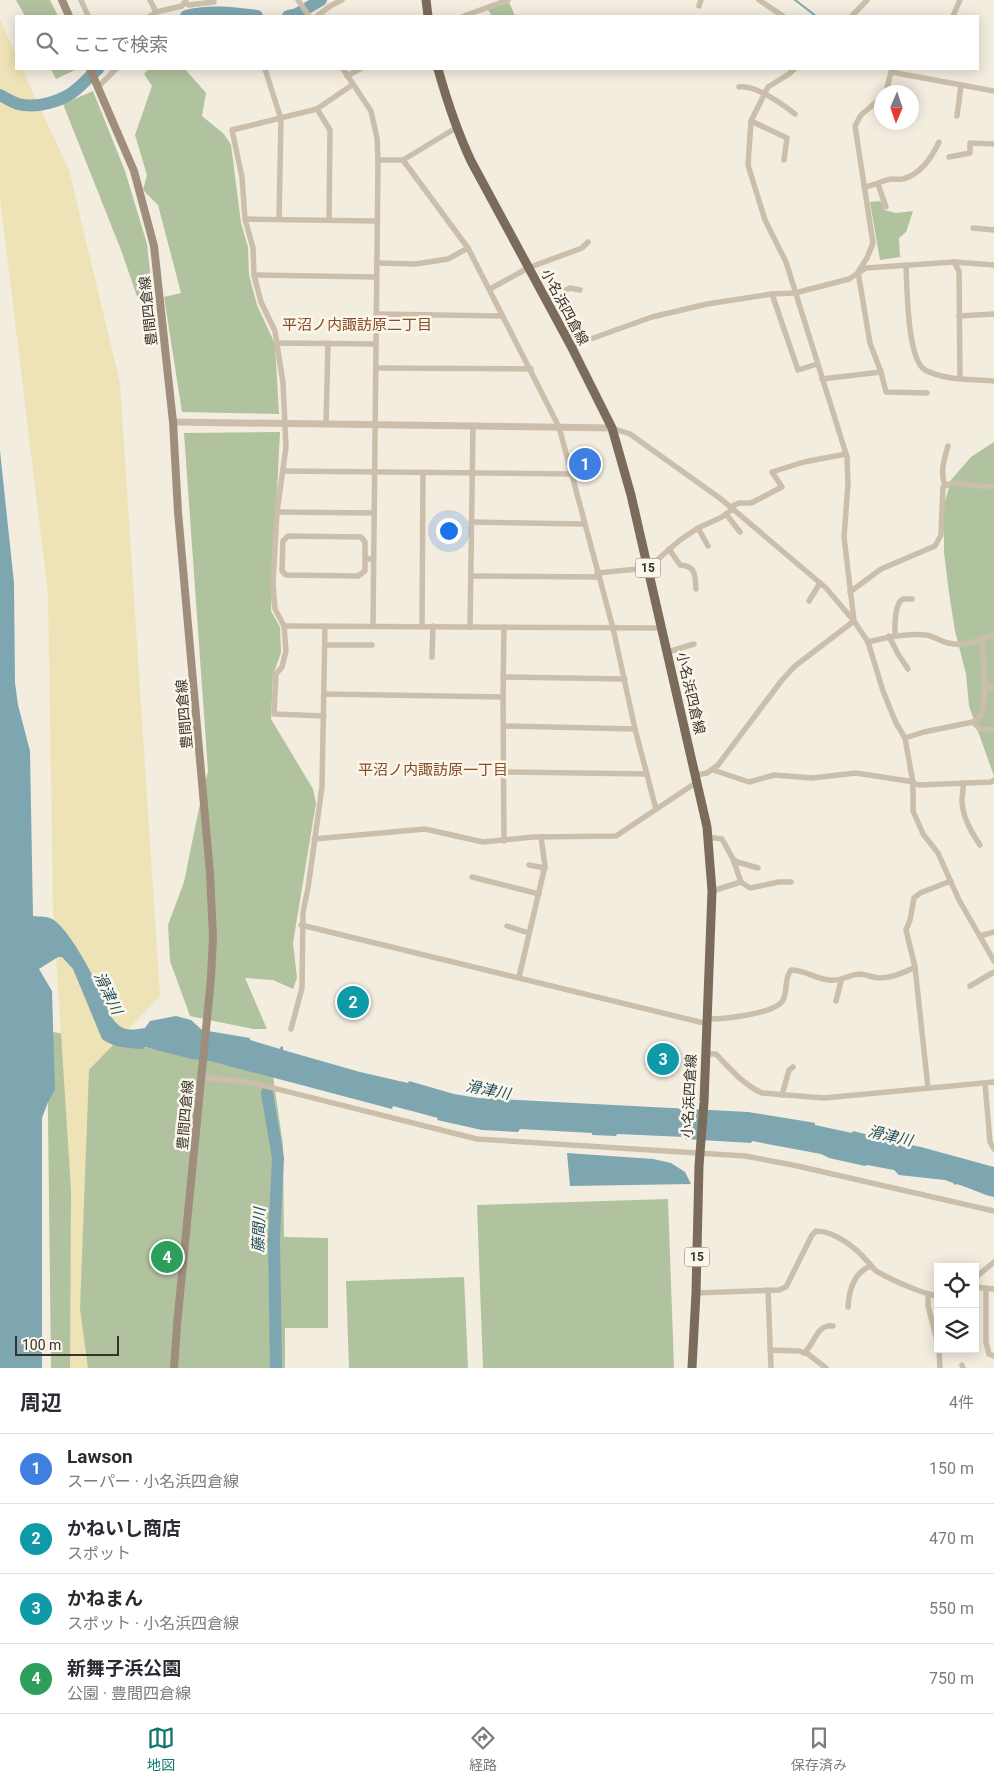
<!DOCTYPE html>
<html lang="ja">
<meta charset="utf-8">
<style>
:root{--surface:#fff;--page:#f7f7f7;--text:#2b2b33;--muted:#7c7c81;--line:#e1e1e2;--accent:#0f766e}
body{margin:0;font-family:Roboto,"Noto Sans JP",sans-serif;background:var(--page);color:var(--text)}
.controls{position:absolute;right:15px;bottom:15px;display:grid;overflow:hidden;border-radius:0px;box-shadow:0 2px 12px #0003}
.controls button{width:45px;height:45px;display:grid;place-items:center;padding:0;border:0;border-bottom:1px solid var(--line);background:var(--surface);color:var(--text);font:25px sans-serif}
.compass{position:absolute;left:874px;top:85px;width:45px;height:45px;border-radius:50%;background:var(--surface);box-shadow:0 2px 12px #0003;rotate:182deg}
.scale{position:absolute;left:15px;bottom:12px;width:104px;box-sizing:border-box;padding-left:5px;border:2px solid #39312a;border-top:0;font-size:14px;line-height:18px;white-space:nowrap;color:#39312a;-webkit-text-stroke:4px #faf6ec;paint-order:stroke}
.you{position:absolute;left:448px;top:530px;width:18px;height:18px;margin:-12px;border:4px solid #fff;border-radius:50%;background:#1a73e8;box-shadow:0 0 0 8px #1a73e833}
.badge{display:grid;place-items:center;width:32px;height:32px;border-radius:50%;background:var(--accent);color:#fff;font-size:16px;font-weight:700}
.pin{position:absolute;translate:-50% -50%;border:2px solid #fff;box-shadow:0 1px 5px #0006}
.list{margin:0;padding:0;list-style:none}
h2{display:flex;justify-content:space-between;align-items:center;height:65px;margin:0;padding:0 20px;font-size:21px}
h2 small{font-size:16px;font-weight:400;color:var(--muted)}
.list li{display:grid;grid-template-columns:32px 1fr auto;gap:15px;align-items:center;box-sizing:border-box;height:70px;padding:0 20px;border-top:1px solid var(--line)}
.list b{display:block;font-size:19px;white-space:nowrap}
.list p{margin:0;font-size:16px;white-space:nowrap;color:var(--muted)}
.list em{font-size:16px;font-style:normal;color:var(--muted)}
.icon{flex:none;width:28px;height:28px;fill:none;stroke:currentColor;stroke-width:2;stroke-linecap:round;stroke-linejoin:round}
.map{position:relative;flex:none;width:994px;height:1368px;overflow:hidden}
.search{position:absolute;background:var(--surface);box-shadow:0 2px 12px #0003;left:15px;right:15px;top:15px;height:55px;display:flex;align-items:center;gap:12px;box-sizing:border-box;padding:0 18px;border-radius:0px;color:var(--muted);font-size:19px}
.sheet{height:345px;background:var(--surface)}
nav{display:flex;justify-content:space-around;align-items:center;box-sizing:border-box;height:70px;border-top:1px solid var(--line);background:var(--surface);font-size:14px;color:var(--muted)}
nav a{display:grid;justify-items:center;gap:2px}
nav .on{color:var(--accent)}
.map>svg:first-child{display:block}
</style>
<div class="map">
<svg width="994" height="1368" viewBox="0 0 994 1368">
<rect width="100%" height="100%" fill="#f3eddf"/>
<!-- green -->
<g fill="#b1c29f">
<path d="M16,0H50L58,16H25Z"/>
<path d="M509,2L515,16H492L488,10Z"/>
<path d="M51,69H77L56,79Z"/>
<path d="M149,69H185L206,93L202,116L224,134L231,145L241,223L248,247L249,275L257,305L275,344L279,414L182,412L164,297L181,293L158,205L143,190L147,175L135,135L152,86L144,74Z"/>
<path d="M93,91L125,171L147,244L153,298L138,299L121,250L63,104Z"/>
<path d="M881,201L884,210L896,213L913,211L906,232L899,238L900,257L880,260L870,202Z"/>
<path d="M280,432L271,611L280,627L281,653L273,675L271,719L313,789L316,803L293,943L297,978L293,989L273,980L245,978L267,1029H253L190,1016L170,961L168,925L184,882L198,813L208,771L184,433Z"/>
<path d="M994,442V776L969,706L966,674L955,631L949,593L944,552V505L951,480L971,457Z"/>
<path d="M47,1031L272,1069L283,1145L284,1237L328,1238V1328H285V1368H51Z"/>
<path d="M668,1199L674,1368H483L477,1205Z"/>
<path d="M464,1277L468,1368H349L346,1281Z"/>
</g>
<!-- sand -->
<path fill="#eee3b6" d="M0,19L16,55V69H22L69,170L120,383L160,996L89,1070L80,1309L88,1368H70L71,1190L53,909L48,594L0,198Z"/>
<!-- water -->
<g fill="#7ea6b0">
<path d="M0,451L14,583L15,683L18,705L30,751L33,916C39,917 47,916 52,919C67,926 93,975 101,992C107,1004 109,1021 123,1028C130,1031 138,1029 145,1028L150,1021L176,1016L191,1020L202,1030L250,1038V1040L280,1049L281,1046L283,1047V1050L360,1072L408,1083L409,1081L454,1094L478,1098L748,1112L810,1122L815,1123V1125L852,1133L853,1131L869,1135L870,1137L921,1147L994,1167V1197C980,1194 969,1187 956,1184L955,1185L953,1183L945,1180L899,1175L894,1170L867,1165L865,1166L829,1158L821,1154L752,1141L751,1143L685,1139V1137L617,1134L616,1136L592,1135V1133L520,1129L518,1132L482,1130L437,1120L438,1118L393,1106L392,1109L210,1061L192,1059L145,1047L144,1049C129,1048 114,1048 102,1039L73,969L62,957H58L39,969L52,991L55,1090L48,1102L42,1118V1368H0Z"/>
<path d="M567,1153L653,1159L671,1163L685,1172L691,1184L570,1186Z"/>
</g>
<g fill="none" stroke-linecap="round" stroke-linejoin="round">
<!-- stream -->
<path stroke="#7ea6b0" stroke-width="2" d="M795,0L816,16"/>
<!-- river -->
<g stroke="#7ea6b0" stroke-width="12">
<path d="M186,16C210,10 233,13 257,16"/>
<path d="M288,16L297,14L321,0"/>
<path d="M0,95C6,98 12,102 18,104C37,109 64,101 78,88C85,82 91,75 98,69"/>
<path d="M267,1093L278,1158L274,1239L276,1368"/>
</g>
<!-- minor -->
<g stroke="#cbbfab" stroke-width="5.5">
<path d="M81,0L88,16"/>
<path d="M150,0L156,12"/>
<path d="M298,0L309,16"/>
<path d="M759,0L783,16"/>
<path d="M185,3L189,5L214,2"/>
<path d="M699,6L701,0"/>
<path d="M150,16L156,12L182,6L186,0"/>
<path d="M317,16L330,6L342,0"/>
<path d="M464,16L508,0"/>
<path d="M852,16L867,0"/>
<path d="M953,16L960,0"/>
<path d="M265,69L281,119L279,219"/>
<path d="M343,69L371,111L377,138L378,160L373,626"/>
<path d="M347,76L360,69"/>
<path d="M98,87L116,69"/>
<path d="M739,87C756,85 781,103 795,114"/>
<path d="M886,92L891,72L994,91"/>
<path d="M882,97L861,115L855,126L873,243L867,258L858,272L870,343L881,372L886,392L927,393"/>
<path d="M317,109L330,130L329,220"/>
<path d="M957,116L961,85"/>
<path d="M751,121L787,138L784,160"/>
<path d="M949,157L970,153V143L994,144"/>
<path d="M378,160H403L456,128"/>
<path d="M403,160L468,248L559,427L613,628L635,729L656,809"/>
<path d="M878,184L886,207"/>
<path d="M864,187C873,186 879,182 887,180C892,178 898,180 903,179C921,174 932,157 939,142"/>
<path d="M245,219L377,221"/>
<path d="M973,228L994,230"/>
<path d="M954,262L959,271L960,378"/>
<path d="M377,263L416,264L448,259L468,248"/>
<path d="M906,265C907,285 907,360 925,370C946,381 972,379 994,381"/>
<path d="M254,275L376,277"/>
<path d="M490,289L528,268L582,248L588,242"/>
<path d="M772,294L798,370L817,364"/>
<path d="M546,299L570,288L580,290"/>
<path d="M376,314L501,316"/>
<path d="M959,316L994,314"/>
<path d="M277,343L376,344"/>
<path d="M571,346L652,317L707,304L772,294L795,293L849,279L866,268L954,262L994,265"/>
<path d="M376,368L531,369"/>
<path d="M822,379L881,372"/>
<path d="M326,424L328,343"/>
<path d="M612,428L630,434L721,499L826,588L854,621L868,642L883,691L896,723L905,738L913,783V811L923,834L938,853L959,900L994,961"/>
<path d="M283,471L573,474"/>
<path d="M945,486C940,471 944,460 948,446"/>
<path d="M730,507L739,503H751L782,487L772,472L804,462L846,454"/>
<path d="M277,512L374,513"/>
<path d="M726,514L740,532"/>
<path d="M471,522L584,524"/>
<path d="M698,528L708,546"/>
<path d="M669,549L680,565C696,566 695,575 696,589"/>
<path d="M365,559V571L358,576L286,575L282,571L283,541L288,536L361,537L365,542V559H373"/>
<path d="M597,573L648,568L680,540L698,528L722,517L733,509"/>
<path d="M471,576L598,577"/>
<path d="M850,592L881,569L935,546L941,535L943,487L952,483L990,487L994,486"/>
<path d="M809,601L820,583"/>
<path d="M284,626L662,628"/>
<path d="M422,626L423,473"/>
<path d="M470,627L473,426"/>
<path d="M895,635C895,627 894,603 903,599C904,599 911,599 912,599"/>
<path d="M889,636L898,654L908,669"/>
<path d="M868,642C887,637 906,633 926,635C934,636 940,641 948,643C964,647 980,640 994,635"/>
<path d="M325,645H372"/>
<path d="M668,652L694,644"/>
<path d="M432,657L433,626"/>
<path d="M503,677L625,679"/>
<path d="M985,686L994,688"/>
<path d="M324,694L503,697"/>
<path d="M324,716L274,714L276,674L282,667L286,651L284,626L275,609L273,583L277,512L286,447L283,383L275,331L261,302L254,275L253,248L245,219L242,177L232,130L317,109L352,85"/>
<path d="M973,722L980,729L994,730"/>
<path d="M504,726L635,729"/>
<path d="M905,738L924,732L973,722L982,715L985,689L982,639"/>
<path d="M713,770L749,782L774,775L812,778L856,773L908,781L919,785L991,782L994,780"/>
<path d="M503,772L647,774"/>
<path d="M696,775L707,773L718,765L782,680L795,666L854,621L844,537L848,484L847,457L786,262L765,220L748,165L751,121L768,87L789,74L794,69"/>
<path d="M963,783C964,789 962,794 962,800C962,816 971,832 980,845"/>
<path d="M708,837L722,839L733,859L737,862L758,868"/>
<path d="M314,839L425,829L483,842L533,837L616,836L697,782"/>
<path d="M504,841L503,697L504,627"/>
<path d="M733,859L741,882"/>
<path d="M529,865L545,868"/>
<path d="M472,877L539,894"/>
<path d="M712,891L741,882L750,888L779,882H791"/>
<path d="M301,925L708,1024"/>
<path d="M507,926L529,933"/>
<path d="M980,936L994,932"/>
<path d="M519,977L545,866L541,837"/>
<path d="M970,986L994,972"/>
<path d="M836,1001L841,981"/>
<path d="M708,1019C723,1019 776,1014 783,1000C788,990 784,978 791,970C805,970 816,979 829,980C842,982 846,975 859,974C865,974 871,977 878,978C891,978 904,973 915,967"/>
<path d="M291,1029L302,988L303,912L308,888L322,787L325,626"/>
<path d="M706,1054H716C729,1068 744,1085 762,1093L824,1098L994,1082"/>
<path d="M201,1077L253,1083L477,1139L745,1156L793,1165L994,1211"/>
<path d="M985,1083L990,1142L994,1149"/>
<path d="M928,1088L915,967L906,930L910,920L914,898L920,893L951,881"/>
<path d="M782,1095L789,1070L793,1067"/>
<path d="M975,1278L994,1262"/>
<path d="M975,1287L994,1289"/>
<path d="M986,1289V1342L989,1354L994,1356"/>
<path d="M768,1290L771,1368"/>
<path d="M696,1293L779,1290L786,1287L812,1235L816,1231C834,1231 855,1247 866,1260C870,1263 872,1268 876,1271C890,1279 922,1294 938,1296"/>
<path d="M928,1294V1306L938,1344"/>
<path d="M848,1307C849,1291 854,1272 871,1266"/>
<path d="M939,1349L940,1368"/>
<path d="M770,1350L799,1351L808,1354L826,1368"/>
<path d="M804,1353C815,1344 816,1324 833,1326"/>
<path d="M962,1365L963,1368"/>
</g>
<!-- tertiary -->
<path stroke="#cbbfab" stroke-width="7" d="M173,422L612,428"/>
<!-- secondary -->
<g stroke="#9f8e7c" stroke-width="8">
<path d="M62,0L69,16"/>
<path d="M90,69L134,171L154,246L173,422L178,512L210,873L213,938L211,978L177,1325L174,1368"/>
</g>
<!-- primary -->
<g stroke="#7b6b5b" stroke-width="9">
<path d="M426,0L428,16"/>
<path d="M438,69C447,101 457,131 471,161L571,346L612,428L631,495L707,827L712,891L704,1102L699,1166L696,1293L692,1368"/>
</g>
</g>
<g text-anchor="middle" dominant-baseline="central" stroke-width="5" stroke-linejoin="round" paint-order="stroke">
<!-- shield labels -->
<g fill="#faf6ec" stroke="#736c64" stroke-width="1">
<rect x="635.5" y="558.5" width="25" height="19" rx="4"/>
<rect x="684.5" y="1247.5" width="25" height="19" rx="4"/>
</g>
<g font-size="12" font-weight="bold" fill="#39312a">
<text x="648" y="568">15</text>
<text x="697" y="1257">15</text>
</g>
<!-- street labels -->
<g font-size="14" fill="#39312a" stroke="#faf6ec">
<text transform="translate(565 307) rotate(62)">小名浜四倉線</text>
<text transform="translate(148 311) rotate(-96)">豊間四倉線</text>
<text transform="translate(691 693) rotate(77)">小名浜四倉線</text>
<text transform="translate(184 714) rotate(-95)">豊間四倉線</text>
<text transform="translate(689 1096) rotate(-87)">小名浜四倉線</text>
<text transform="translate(185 1115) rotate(-85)">豊間四倉線</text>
</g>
<!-- neighbourhood labels -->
<g font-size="15" fill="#884b23" stroke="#faf6ec">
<text x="357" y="325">平沼ノ内諏訪原二丁目</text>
<text x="433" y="770">平沼ノ内諏訪原一丁目</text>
</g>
<!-- water labels -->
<g font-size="15" font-style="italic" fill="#1f4d5b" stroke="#faf6ec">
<text transform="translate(108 993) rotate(64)">滑津川</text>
<text transform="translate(488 1090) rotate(11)">滑津川</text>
<text transform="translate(890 1136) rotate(13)">滑津川</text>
<text transform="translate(259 1230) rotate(-88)">藤間川</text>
</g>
</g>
</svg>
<div class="controls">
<button><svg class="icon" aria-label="locate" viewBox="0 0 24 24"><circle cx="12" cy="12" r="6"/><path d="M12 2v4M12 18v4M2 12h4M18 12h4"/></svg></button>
<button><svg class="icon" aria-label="layers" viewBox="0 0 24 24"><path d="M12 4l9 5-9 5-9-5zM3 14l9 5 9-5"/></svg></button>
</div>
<svg class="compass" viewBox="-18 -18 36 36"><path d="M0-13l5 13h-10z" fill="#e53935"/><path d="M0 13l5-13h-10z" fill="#7c7c81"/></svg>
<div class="scale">100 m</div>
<div class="you"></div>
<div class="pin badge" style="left:585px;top:464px;background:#3f7fe0">1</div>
<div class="pin badge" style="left:353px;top:1002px;background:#0f9aa8">2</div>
<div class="pin badge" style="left:663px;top:1059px;background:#0f9aa8">3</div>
<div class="pin badge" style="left:167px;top:1257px;background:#2e9e5b">4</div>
<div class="search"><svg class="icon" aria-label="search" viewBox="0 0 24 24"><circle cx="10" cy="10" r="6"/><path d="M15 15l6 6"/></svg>ここで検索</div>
</div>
<section class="sheet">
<h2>周辺<small>4件</small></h2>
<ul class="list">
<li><span class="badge" style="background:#3f7fe0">1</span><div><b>Lawson</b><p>スーパー · 小名浜四倉線</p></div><em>150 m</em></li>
<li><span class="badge" style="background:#0f9aa8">2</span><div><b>かねいし商店</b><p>スポット</p></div><em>470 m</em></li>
<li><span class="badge" style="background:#0f9aa8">3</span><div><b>かねまん</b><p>スポット · 小名浜四倉線</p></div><em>550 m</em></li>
<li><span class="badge" style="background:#2e9e5b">4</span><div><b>新舞子浜公園</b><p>公園 · 豊間四倉線</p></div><em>750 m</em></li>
</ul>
</section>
<nav>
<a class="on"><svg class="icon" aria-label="map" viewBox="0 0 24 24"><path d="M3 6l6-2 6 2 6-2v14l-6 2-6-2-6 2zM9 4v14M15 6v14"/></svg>地図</a>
<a><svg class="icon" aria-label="directions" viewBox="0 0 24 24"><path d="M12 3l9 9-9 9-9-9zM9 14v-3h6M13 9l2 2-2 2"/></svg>経路</a>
<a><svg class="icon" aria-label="saved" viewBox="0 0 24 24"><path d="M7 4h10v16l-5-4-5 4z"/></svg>保存済み</a>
</nav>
